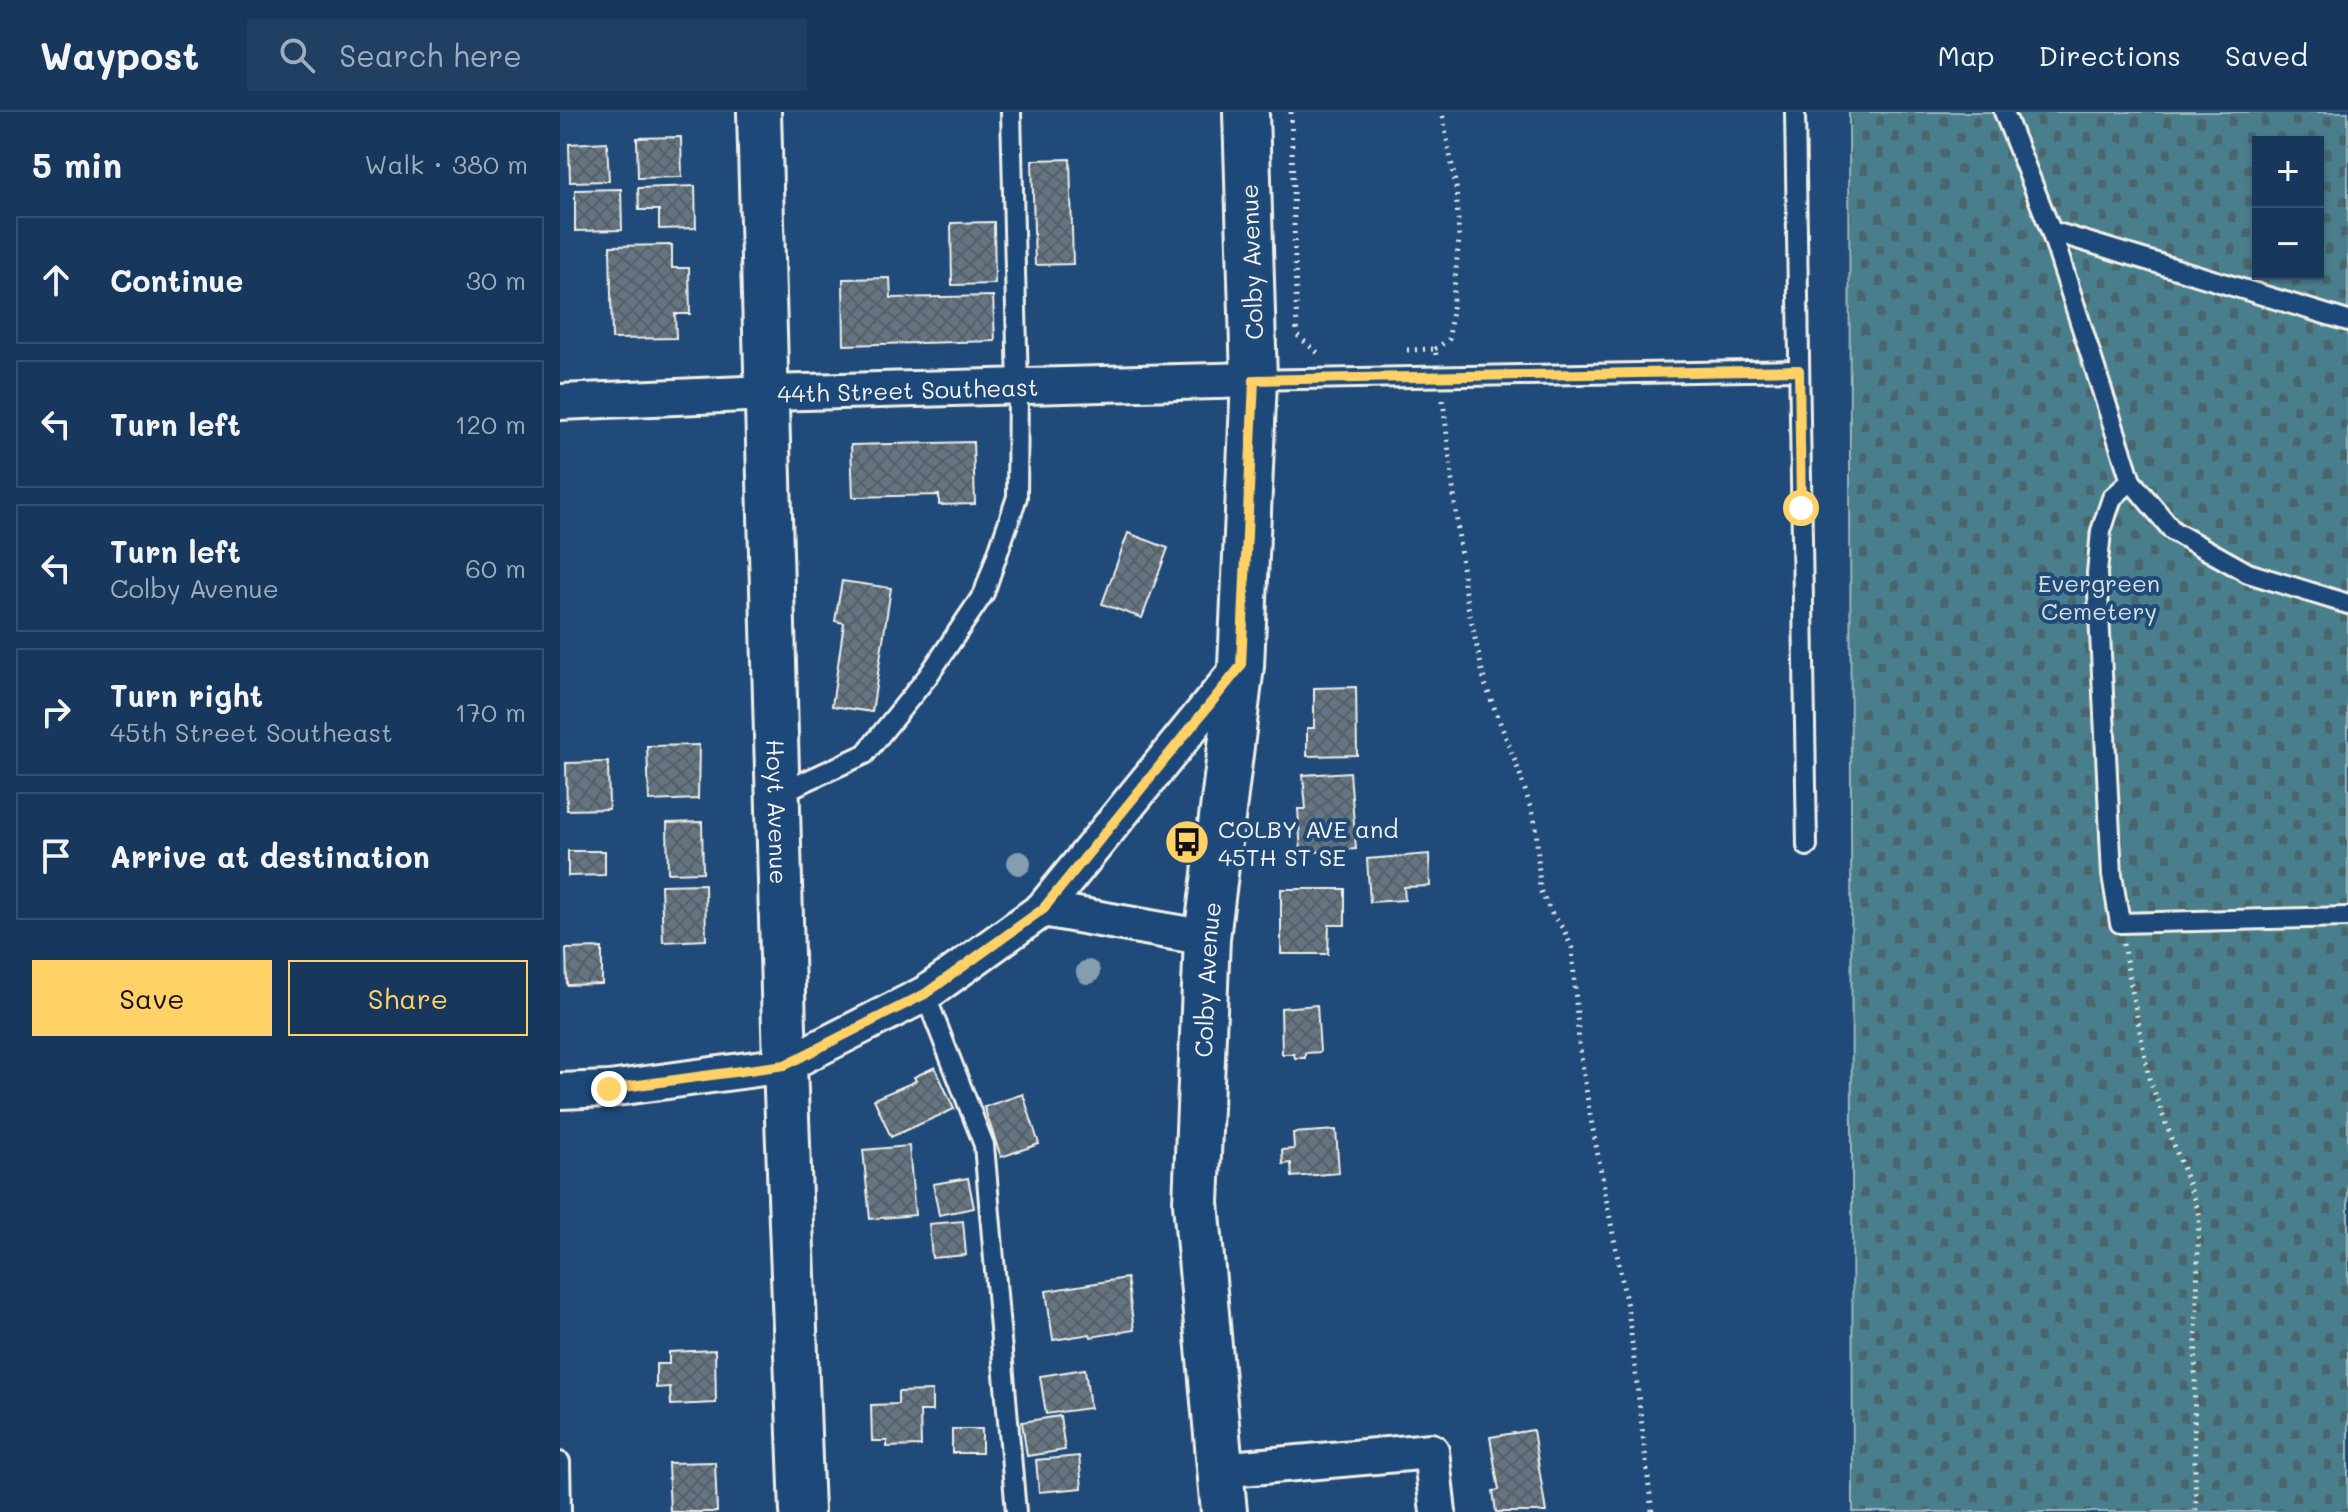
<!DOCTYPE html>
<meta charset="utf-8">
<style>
:root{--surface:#17385c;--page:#203f62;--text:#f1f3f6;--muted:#9eacbb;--line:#365272;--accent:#ffd166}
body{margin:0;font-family:Mali,sans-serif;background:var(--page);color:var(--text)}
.controls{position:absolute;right:24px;top:24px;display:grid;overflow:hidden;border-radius:0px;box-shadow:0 2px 6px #0004}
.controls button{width:72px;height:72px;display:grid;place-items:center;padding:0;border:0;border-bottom:2px solid var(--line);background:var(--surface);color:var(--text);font:40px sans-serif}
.stop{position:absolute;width:24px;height:24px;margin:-18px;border:6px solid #ffd166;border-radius:50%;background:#fff}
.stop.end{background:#ffd166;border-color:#fff;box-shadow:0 2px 8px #0008}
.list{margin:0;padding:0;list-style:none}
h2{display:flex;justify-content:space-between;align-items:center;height:104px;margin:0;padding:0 32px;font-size:34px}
h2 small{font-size:26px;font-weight:400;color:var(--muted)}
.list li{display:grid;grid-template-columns:52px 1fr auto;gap:24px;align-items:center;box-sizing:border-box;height:128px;margin:0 16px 16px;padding:0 16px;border:2px solid var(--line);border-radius:0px}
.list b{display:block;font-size:30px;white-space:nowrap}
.list p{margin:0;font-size:26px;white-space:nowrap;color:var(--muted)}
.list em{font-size:26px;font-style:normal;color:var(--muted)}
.actions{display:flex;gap:16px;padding:24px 32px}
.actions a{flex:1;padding:18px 0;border:2px solid var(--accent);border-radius:0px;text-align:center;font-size:28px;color:var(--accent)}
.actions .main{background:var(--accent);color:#111}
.icon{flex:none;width:44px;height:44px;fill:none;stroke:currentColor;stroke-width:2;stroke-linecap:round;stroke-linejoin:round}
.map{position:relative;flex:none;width:1788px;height:1400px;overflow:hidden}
header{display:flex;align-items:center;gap:48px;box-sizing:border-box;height:112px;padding:0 40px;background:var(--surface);border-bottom:2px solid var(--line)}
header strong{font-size:38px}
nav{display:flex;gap:44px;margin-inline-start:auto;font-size:28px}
.search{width:560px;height:72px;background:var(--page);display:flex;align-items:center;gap:20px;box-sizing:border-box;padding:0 28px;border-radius:0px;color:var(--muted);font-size:30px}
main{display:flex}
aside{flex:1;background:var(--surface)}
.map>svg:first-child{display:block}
</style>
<header>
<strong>Waypost</strong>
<div class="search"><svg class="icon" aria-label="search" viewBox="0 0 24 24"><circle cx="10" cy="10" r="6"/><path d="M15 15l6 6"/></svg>Search here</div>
<nav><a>Map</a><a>Directions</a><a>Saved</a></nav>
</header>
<main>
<aside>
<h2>5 min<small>Walk · 380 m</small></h2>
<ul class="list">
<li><svg class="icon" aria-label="ahead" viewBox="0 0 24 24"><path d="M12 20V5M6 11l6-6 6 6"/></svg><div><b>Continue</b></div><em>30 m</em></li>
<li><svg class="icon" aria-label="left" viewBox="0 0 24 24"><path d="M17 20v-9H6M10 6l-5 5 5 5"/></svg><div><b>Turn left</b></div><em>120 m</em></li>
<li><svg class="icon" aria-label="left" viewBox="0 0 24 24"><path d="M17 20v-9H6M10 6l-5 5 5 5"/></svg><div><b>Turn left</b><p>Colby Avenue</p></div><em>60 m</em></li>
<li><svg class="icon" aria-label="right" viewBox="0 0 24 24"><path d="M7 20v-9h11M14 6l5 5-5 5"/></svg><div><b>Turn right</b><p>45th Street Southeast</p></div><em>170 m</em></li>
<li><svg class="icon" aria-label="arrive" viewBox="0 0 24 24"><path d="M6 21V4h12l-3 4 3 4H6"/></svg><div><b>Arrive at destination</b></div></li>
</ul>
<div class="actions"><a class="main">Save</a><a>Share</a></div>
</aside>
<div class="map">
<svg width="1788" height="1400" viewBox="0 0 1788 1400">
<defs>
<pattern id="cemetery-stones" width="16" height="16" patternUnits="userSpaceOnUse" patternTransform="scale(2)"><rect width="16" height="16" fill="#497e8c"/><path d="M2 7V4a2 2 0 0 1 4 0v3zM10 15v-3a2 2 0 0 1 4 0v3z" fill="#49666c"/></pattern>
<pattern id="building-cross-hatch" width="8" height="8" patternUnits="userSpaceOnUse" patternTransform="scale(2)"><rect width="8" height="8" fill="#637583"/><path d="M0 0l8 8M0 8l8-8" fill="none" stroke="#565e64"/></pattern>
</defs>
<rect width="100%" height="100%" fill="#1f4a7a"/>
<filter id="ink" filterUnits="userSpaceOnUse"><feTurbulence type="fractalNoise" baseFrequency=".0125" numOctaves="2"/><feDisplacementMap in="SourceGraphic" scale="16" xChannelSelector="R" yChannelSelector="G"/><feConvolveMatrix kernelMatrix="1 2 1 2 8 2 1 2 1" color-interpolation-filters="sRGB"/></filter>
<g filter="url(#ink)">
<!-- cemetery -->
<path fill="url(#cemetery-stones)" stroke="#9eb8ba" stroke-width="2" fill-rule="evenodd" d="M1289,0H1788V1400H1293ZM1698,30H1758V162H1698Z"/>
<!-- building -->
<g fill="url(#building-cross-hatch)" stroke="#f4f1e8" stroke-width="2">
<path d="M121,25L122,65L78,66L77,26Z"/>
<path d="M47,30L49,69L10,70L9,32Z"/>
<path d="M510,47L513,152L475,153L472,48Z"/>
<path d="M135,74L136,116L99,117V98H79L78,76Z"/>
<path d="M61,77L62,118L15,119V78Z"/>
<path d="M434,110L435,172L392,173L391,111Z"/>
<path d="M112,133V156H129L130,202H115L116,226L52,227L50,134Z"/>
<path d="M330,166L331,186L433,184L435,229L284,233L283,167Z"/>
<path d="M413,330L415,392L379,393V383L293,385L291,333Z"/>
<path d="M568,421L608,436L582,506L542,492Z"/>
<path d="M282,469L331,476L312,600L272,594L284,511L275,509Z"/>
<path d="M796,575L797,643L747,644V616H754V576Z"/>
<path d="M139,633L138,687L89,689L87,634Z"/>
<path d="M48,650L49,697L7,698L6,651Z"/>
<path d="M790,660L796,737L741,741L738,697H746L743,663Z"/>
<path d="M142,710L143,760L108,761L107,711Z"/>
<path d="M8,739H45V763L8,764Z"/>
<path d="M869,742L870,774L844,775L845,788L810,790L807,747Z"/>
<path d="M145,772L146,828L103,830L101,773Z"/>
<path d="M721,777H785V813H769L768,842H721Z"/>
<path d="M42,836V872L7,873L6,837Z"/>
<path d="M757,893L760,940L745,941V946H735L734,942H722L721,896Z"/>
<path d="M375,955L394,997L331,1025L314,987L356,969L354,965Z"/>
<path d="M463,982L479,1032L441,1045L424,995Z"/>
<path d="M776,1018L779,1061L732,1065L731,1051L723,1052L722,1038L734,1037L733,1021Z"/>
<path d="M349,1034L355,1103L310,1107L303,1038Z"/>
<path d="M408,1066L414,1096L379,1103L373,1072Z"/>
<path d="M403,1109L406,1143L372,1146L369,1112Z"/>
<path d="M567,1166L574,1218L531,1225L530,1222L493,1228L486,1179Z"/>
<path d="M155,1238L156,1291L111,1293L110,1275L96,1276V1252H109V1240Z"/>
<path d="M525,1257L530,1296L486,1302L480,1264Z"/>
<path d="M372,1279V1299H360L361,1334L327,1335V1329H312L311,1293L338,1292V1280Z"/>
<path d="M500,1304L505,1338L467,1344L462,1310Z"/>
<rect x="392" y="1317" width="30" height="24"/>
<path d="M973,1318L986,1400H936L933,1379L939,1378L930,1325Z"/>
<path d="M519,1344L522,1376L479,1380L476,1348Z"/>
<path d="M155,1350L157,1400H110L108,1351Z"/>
</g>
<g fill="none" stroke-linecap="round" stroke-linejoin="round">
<!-- service casing -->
<g stroke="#f4f1e8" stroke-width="24">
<g id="service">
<path d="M1235,0L1247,734"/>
<path d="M1444,0L1491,119L1571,369L1613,419L1688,461L1788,492"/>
<path d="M1491,119L1788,209"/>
<path d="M694,268L1239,258"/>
<path d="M1571,369L1552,386L1541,419L1537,461L1552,763L1560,811L1788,805"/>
<path d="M218,682L305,642L368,564L424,481L457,385L458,275L451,0"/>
<path d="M365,882L424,1033L456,1400"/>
<path d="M0,1350L1,1400"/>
</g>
</g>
<!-- minor casing -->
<g stroke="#f4f1e8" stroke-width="40">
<g id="minor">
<path id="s1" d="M0,290L208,281L694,268"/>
<path d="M483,797L647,826"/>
<path d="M0,979L49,977L225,953L365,882L483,797L681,554"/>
<path d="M659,1358L871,1339L878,1400"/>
</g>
</g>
<!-- tertiary casing -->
<g stroke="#f4f1e8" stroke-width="48">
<g id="tertiary">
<path id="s2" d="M199,0L225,953L242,1400"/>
</g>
</g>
<!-- secondary casing -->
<g stroke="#f4f1e8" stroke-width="50">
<g id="secondary">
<path id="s3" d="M664,1400L636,1091L647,826L681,554L694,268L686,0"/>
</g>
</g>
<!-- path -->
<g stroke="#f4f1e8" stroke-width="5" stroke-dasharray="2 6" stroke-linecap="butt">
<path d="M731,0L737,223L758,241H762"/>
<path d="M875,237L889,227L899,127L896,75L882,0"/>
<path d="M847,238L875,237L876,243"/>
<path d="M883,288L905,480L925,572L960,662L976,713L980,778L993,804L1004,818L1012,836L1019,931L1029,997L1069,1205L1092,1400"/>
<path d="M1563,832L1589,966L1639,1100L1634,1314L1636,1400"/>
</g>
<!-- service -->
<use href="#service" stroke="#1f4a7a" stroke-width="18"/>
<!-- minor -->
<use href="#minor" stroke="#1f4a7a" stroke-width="34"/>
<!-- tertiary -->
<use href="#tertiary" stroke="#1f4a7a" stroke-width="42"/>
<!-- secondary -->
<use href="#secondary" stroke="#1f4a7a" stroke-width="44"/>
</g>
<!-- trees -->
<g fill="#869caf">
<circle cx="459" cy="751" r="12"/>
<circle cx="528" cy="860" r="12"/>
</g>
</g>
<g fill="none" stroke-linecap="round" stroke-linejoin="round" filter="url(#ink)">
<!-- route -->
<path stroke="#ffd166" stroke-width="10" d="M49,977L225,953L365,882L483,797L681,554L694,268L1239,258L1241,396"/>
</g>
<!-- icons -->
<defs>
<g id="bus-disc" transform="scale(2.3)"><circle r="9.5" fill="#ffd166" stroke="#1f4a7a"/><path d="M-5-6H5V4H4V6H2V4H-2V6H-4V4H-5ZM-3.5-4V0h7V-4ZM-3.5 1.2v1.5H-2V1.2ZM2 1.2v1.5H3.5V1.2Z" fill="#111"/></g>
</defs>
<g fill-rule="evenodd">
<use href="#bus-disc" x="627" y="730"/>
</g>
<g text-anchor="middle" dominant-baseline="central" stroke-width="8" stroke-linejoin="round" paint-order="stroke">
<!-- street labels -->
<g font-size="24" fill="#f4f1e8" stroke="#1f4a7a">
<text transform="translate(691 150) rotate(-92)">Colby Avenue</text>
<text stroke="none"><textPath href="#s1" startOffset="348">44th Street Southeast</textPath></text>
<text stroke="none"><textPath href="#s2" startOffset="700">Hoyt Avenue</textPath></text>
<text stroke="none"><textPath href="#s3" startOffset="534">Colby Avenue</textPath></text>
</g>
<!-- park labels -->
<g font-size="24" fill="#dae0da" stroke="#1f4a7a">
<text x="1539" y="470">Evergreen<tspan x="1539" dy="28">Cemetery</tspan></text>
</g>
<!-- poi labels -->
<g font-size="24" fill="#f4f1e8" stroke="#1f4a7a" text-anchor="start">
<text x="658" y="716">COLBY AVE and<tspan x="658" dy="28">45TH ST SE</tspan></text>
</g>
</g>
</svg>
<div class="controls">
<button>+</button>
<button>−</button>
</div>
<div class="stop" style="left:1241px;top:396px"></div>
<div class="stop end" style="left:49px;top:977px"></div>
</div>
</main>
